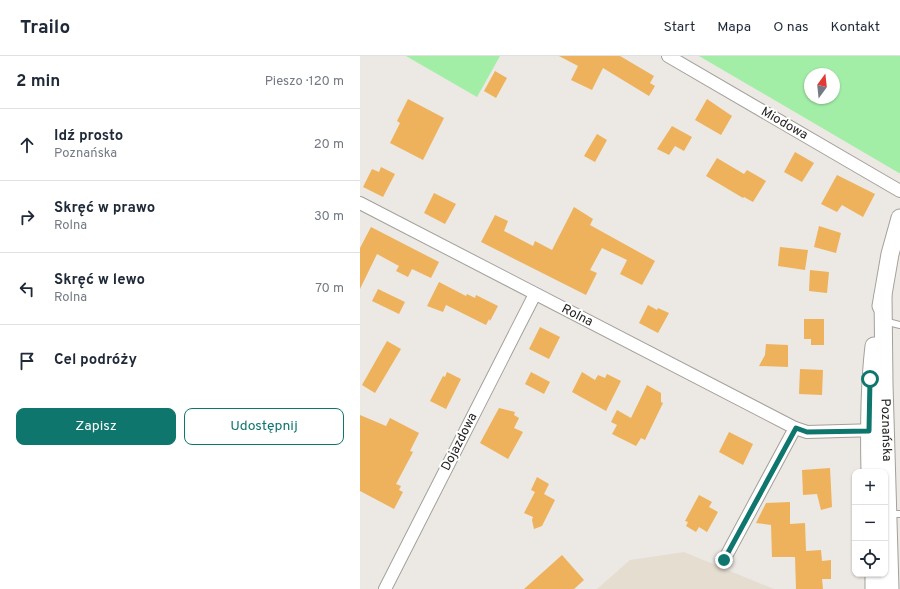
<!DOCTYPE html>
<html lang="pl">
<meta charset="utf-8">
<style>
:root{--surface:#fff;--page:#f2f2f3;--text:#1f2937;--muted:#747a83;--line:#e0e1e3;--accent:#0f766e}
body{margin:0;font-family:Overpass,sans-serif;background:var(--page);color:var(--text)}
.controls{position:absolute;right:12px;bottom:12px;display:grid;overflow:hidden;border-radius:8px;box-shadow:0 1px 3px #0004}
.controls button{width:36px;height:36px;display:grid;place-items:center;padding:0;border:0;border-bottom:1px solid var(--line);background:var(--surface);color:var(--text);font:20px sans-serif}
.compass{position:absolute;left:444px;top:12px;width:36px;height:36px;border-radius:50%;background:var(--surface);box-shadow:0 1px 3px #0004;rotate:15deg}
.stop{position:absolute;width:12px;height:12px;margin:-9px;border:3px solid #0f766e;border-radius:50%;background:#fff}
.stop.end{background:#0f766e;border-color:#fff;box-shadow:0 1px 4px #0008}
.list{margin:0;padding:0;list-style:none}
h2{display:flex;justify-content:space-between;align-items:center;height:52px;margin:0;padding:0 16px;font-size:17px}
h2 small{font-size:13px;font-weight:400;color:var(--muted)}
.list li{display:grid;grid-template-columns:26px 1fr auto;gap:12px;align-items:center;box-sizing:border-box;height:72px;padding:0 16px;border-top:1px solid var(--line)}
.list b{display:block;font-size:15px;white-space:nowrap}
.list p{margin:0;font-size:13px;white-space:nowrap;color:var(--muted)}
.list em{font-size:13px;font-style:normal;color:var(--muted)}
.actions{display:flex;gap:8px;padding:12px 16px}
.actions a{flex:1;padding:9px 0;border:1px solid var(--accent);border-radius:8px;text-align:center;font-size:14px;color:var(--accent)}
.actions .main{background:var(--accent);color:#fff}
.icon{flex:none;width:22px;height:22px;fill:none;stroke:currentColor;stroke-width:2;stroke-linecap:round;stroke-linejoin:round}
.map{position:relative;flex:none;width:540px;height:533px;overflow:hidden}
header{display:flex;align-items:center;gap:24px;box-sizing:border-box;height:56px;padding:0 20px;background:var(--surface);border-bottom:1px solid var(--line)}
header strong{font-size:19px}
nav{display:flex;gap:22px;margin-inline-start:auto;font-size:14px}
main{display:flex}
aside{flex:1;background:var(--surface)}
.map>svg:first-child{display:block}
</style>
<header>
<strong>Trailo</strong>
<nav><a>Start</a><a>Mapa</a><a>O nas</a><a>Kontakt</a></nav>
</header>
<main>
<aside>
<h2>2 min<small>Pieszo · 120 m</small></h2>
<ul class="list">
<li><svg class="icon" aria-label="ahead" viewBox="0 0 24 24"><path d="M12 20V5M6 11l6-6 6 6"/></svg><div><b>Idź prosto</b><p>Poznańska</p></div><em>20 m</em></li>
<li><svg class="icon" aria-label="right" viewBox="0 0 24 24"><path d="M7 20v-9h11M14 6l5 5-5 5"/></svg><div><b>Skręć w prawo</b><p>Rolna</p></div><em>30 m</em></li>
<li><svg class="icon" aria-label="left" viewBox="0 0 24 24"><path d="M17 20v-9H6M10 6l-5 5 5 5"/></svg><div><b>Skręć w lewo</b><p>Rolna</p></div><em>70 m</em></li>
<li><svg class="icon" aria-label="arrive" viewBox="0 0 24 24"><path d="M6 21V4h12l-3 4 3 4H6"/></svg><div><b>Cel podróży</b></div></li>
</ul>
<div class="actions"><a class="main">Zapisz</a><a>Udostępnij</a></div>
</aside>
<div class="map">
<svg width="540" height="533" viewBox="0 0 540 533">
<rect width="100%" height="100%" fill="#ece8e3"/>
<!-- built -->
<path fill="#e6ddd1" d="M324,496L414,533H237L270,504Z"/>
<!-- green -->
<g fill="#a3eea7" fill-rule="evenodd">
<path d="M46,0H140L117,41Z"/>
<path d="M339,0H540V117H539ZM450,18H474V42H450Z"/>
</g>
<!-- building -->
<g fill="#eeb25c">
<path d="M199,0H260L294,20L290,27L295,30L289,40L243,12L232,34L211,24L218,10Z"/>
<path d="M135,15L147,22L136,42L124,35Z"/>
<path d="M48,43L84,62L63,104L30,87L40,67L37,65Z"/>
<path d="M347,43L372,60L361,79L335,64Z"/>
<path d="M312,70L332,81L324,95L315,90L309,99L297,93Z"/>
<path d="M237,78L247,84L235,106L224,100Z"/>
<path d="M435,96L454,107L442,126L424,116Z"/>
<path d="M357,102L384,118L387,114L406,125L393,146L384,141L383,142L346,120Z"/>
<path d="M21,111L35,118L23,141L3,131L12,113L19,116Z"/>
<path d="M477,119L515,138L503,161L482,149L477,156L461,148Z"/>
<path d="M74,137L96,148L85,168L64,157Z"/>
<path d="M214,151L233,163L230,169L295,205L282,229L260,218L267,204L242,192L230,214L237,217L226,239L121,186L135,159L148,165L144,175L173,190L175,185L192,194Z"/>
<path d="M459,170L481,177L476,197L454,191Z"/>
<path d="M11,171L79,206L71,222L52,213L48,221L36,215L39,210L17,198L0,233V192Z"/>
<path d="M420,191L448,194L445,214L418,210Z"/>
<path d="M450,214L469,216L467,237L449,235Z"/>
<path d="M79,226L106,240L107,238L115,242L116,239L138,250L130,265L129,263L126,269L86,249L83,256L67,250Z"/>
<path d="M18,233L45,246L39,258L12,245Z"/>
<path d="M288,249L297,254L298,252L309,257L298,277L279,267Z"/>
<path d="M444,263H464V289H451V283H444Z"/>
<path d="M180,271L200,281L189,303L169,293Z"/>
<path d="M27,285L41,293L15,337L2,329Z"/>
<path d="M406,288L428,289V311L399,310L405,299Z"/>
<path d="M440,313L463,314L462,339L439,338Z"/>
<path d="M87,316L101,323L86,353L70,345L83,320L85,321Z"/>
<path d="M171,316L190,326L184,338L165,328Z"/>
<path d="M222,316L235,324L238,319L245,322L247,318L261,325L246,355L212,336Z"/>
<path d="M287,329L301,337V346L303,347L285,384L281,382L276,390L252,378L257,369L251,366L257,354L271,362Z"/>
<path d="M139,352L155,356L154,359L159,362L154,372L163,376L148,403L120,387Z"/>
<path d="M0,359L26,370L30,362L59,377L50,395L53,396L36,428L41,430L39,434L43,436L34,453L0,435Z"/>
<path d="M369,376L393,388L383,409L359,396Z"/>
<path d="M470,412L472,451L461,454L457,438L443,439L442,414Z"/>
<path d="M177,421L189,428L184,438L195,444L182,470L174,473L172,464L173,461L164,457L175,436L171,434Z"/>
<path d="M339,439L352,446L349,451L358,456L347,476L339,471L336,476L326,470L328,466L325,465Z"/>
<path d="M430,446V468L445,467L446,495L461,494L462,505L471,504V523H462L463,533H436L435,501H412L411,469L396,467L406,447Z"/>
<path d="M202,499L224,524L214,533H164Z"/>
</g>
<g fill="none" stroke-linecap="round" stroke-linejoin="round">
<!-- lane casing -->
<g stroke="#a4a09b" stroke-width="8">
<g id="lane">
<path d="M524,265L540,269"/>
<path d="M529,458H540"/>
</g>
</g>
<!-- street casing -->
<g stroke="#a4a09b" stroke-width="14">
<g id="street">
<path d="M308,0L540,135"/>
<path d="M0,147L435,372L447,376L517,374"/>
<path d="M364,504L435,372"/>
<path d="M25,533L175,238"/>
</g>
</g>
<!-- secondary casing -->
<g stroke="#a4a09b" stroke-width="19">
<g id="secondary">
<path id="s1" d="M523,240L524,328L530,533"/>
<path d="M521,250L530,198L540,162"/>
<path d="M510,416C509,373 509,332 514,290"/>
<path d="M514,518V533"/>
</g>
</g>
<!-- lane -->
<use href="#lane" stroke="#fff" stroke-width="6"/>
<!-- street -->
<use href="#street" stroke="#fff" stroke-width="12"/>
<!-- secondary -->
<use href="#secondary" stroke="#fff" stroke-width="17"/>
</g>
<g fill="none" stroke-linecap="round" stroke-linejoin="round">
<!-- route -->
<path stroke="#0f766e" stroke-width="5" d="M364,504L436,372L447,376L509,375L510,323"/>
</g>
<g text-anchor="middle" dominant-baseline="central" stroke-width="4" stroke-linejoin="round" paint-order="stroke">
<!-- street labels -->
<g font-size="13" fill="#242321" stroke="#fff">
<text transform="translate(424 68) rotate(30)">Miodowa</text>
<text transform="translate(217 260) rotate(27)">Rolna</text>
<text stroke="none"><textPath href="#s1" startOffset="134">Poznańska</textPath></text>
<text transform="translate(100 386) rotate(-63)">Dojazdowa</text>
</g>
</g>
</svg>
<div class="controls">
<button>+</button>
<button>−</button>
<button><svg class="icon" aria-label="locate" viewBox="0 0 24 24"><circle cx="12" cy="12" r="6"/><path d="M12 2v4M12 18v4M2 12h4M18 12h4"/></svg></button>
</div>
<svg class="compass" viewBox="-18 -18 36 36"><path d="M0-13l5 13h-10z" fill="#e53935"/><path d="M0 13l5-13h-10z" fill="#747a83"/></svg>
<div class="stop" style="left:510px;top:323px"></div>
<div class="stop end" style="left:364px;top:504px"></div>
</div>
</main>
